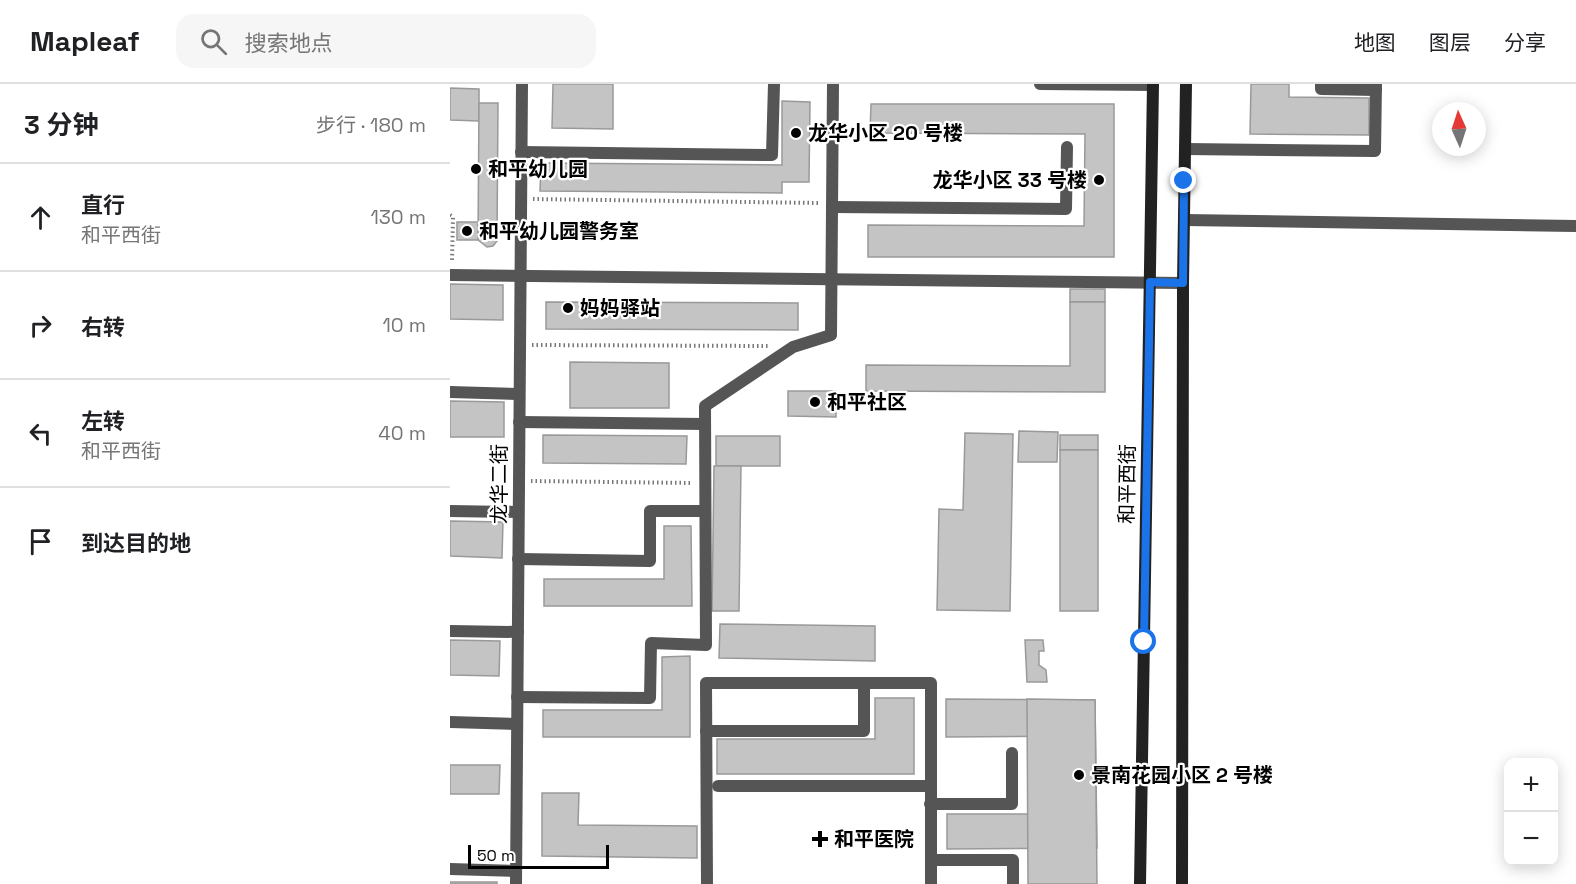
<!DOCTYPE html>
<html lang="zh">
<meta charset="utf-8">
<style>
:root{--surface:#fff;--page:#f6f6f6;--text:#202124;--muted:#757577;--line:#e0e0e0}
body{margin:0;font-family:"Space Grotesk","Noto Sans SC",sans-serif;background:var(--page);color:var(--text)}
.controls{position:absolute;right:18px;bottom:18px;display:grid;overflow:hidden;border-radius:12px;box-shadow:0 3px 15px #0003}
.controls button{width:54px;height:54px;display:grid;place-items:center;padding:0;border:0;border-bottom:2px solid var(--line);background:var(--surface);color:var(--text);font:30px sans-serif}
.compass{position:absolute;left:982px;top:18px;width:54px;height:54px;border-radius:50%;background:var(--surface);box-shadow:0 3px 15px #0003;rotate:357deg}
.scale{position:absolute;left:18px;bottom:15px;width:141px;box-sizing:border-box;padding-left:6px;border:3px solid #000;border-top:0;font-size:16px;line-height:21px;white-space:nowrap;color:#000;-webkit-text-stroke:4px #fff;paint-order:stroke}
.stop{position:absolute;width:18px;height:18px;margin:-14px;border:4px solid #1a73e8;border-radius:50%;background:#fff}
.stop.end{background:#1a73e8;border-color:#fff;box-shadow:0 2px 6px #0008}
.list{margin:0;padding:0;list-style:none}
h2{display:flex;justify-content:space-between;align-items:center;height:78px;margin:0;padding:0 24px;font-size:26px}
h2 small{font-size:20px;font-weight:400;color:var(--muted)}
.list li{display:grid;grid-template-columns:39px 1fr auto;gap:18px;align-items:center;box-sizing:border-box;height:108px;padding:0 24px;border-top:2px solid var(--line)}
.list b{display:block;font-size:22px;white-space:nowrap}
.list p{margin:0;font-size:20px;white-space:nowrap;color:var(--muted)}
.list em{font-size:20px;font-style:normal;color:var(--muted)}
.icon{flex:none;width:33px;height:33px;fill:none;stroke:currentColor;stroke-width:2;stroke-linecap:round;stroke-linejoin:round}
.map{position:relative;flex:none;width:1126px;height:800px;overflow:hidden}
header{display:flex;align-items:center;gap:36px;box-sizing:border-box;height:84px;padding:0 30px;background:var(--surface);border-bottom:2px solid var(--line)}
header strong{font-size:28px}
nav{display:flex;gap:33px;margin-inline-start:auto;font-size:21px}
.search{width:420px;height:54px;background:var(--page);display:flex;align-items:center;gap:15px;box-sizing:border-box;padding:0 21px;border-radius:18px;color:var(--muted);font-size:22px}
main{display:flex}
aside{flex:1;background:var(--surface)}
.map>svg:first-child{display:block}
</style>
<header>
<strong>Mapleaf</strong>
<div class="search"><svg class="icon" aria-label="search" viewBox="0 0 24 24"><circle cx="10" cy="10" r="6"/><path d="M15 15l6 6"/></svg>搜索地点</div>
<nav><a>地图</a><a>图层</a><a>分享</a></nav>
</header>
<main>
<aside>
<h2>3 分钟<small>步行 · 180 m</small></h2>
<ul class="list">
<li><svg class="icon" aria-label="ahead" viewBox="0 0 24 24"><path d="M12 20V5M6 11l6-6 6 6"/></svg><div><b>直行</b><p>和平西街</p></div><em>130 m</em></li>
<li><svg class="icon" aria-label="right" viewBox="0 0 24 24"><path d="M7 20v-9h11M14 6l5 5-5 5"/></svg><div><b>右转</b></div><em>10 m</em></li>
<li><svg class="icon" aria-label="left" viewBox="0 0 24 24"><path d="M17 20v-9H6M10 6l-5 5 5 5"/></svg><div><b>左转</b><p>和平西街</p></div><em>40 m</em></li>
<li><svg class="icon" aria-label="arrive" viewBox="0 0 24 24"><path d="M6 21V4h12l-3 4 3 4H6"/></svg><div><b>到达目的地</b></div></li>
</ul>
</aside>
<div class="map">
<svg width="1126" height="800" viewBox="0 0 1126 800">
<rect width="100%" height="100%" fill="#fff"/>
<!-- building -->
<g fill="#c4c4c4" stroke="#999" stroke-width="1.5">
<path d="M103,0H163V45L102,44Z"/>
<path d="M801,0H839V13L919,14V51L800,50Z"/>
<path d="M0,4L29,5V37L0,36Z"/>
<path d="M332,17L360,18L359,98H332V109L90,107L91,79L332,81Z"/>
<path d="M29,19H48L47,157L43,162L37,163L28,156Z"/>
<path d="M421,20H664V173H418V141L634,142L635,50L420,49Z"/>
<rect x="7" y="138" width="21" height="18"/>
<path d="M0,200L53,201V236L0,235Z"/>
<rect x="620" y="205" width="35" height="13"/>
<path d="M96,218L348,219V246L96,245Z"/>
<path d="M620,218H655V308L416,307V281L620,282Z"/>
<path d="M120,278L219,279V324H120Z"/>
<path d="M338,307H386V333L338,332Z"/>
<path d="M0,317L54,318V353H0Z"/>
<path d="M569,347L608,348L607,378H568Z"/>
<path d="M515,349L563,350L560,527L487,526L489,425L513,426Z"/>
<path d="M93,351L237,352L236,380L93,379Z"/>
<rect x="610" y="351" width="38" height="15"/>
<rect x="266" y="352" width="64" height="30"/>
<rect x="610" y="366" width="38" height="161"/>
<path d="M264,382H291L289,527H262Z"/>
<path d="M0,437L53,438L52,474L0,472Z"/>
<path d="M214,442H241L242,522H94V495H214Z"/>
<path d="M270,540L425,542V577L269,574Z"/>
<path d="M0,556L50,557L49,592L0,591Z"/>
<path d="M575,556H593L594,567H589V581L596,586L597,598H577Z"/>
<path d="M240,572V653H93V626H212V573Z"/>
<path d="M425,614H464V690H267V655H425Z"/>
<path d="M496,615L645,616L647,764L497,765V730H613V652L496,653Z"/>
<path d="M577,615L645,616L647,800H578Z"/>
<path d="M0,681H50L49,710H0Z"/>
<path d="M92,709H129L128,741L247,742V774L92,772Z"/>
<rect x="0" y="798" width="47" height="2"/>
</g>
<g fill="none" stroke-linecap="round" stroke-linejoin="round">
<!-- path -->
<g stroke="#777" stroke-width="4" stroke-dasharray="1.5 3" stroke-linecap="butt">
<path d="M83,115L370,119"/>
<path d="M0,131L3,133L2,178"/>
<path d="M82,261L318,262"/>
<path d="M81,397L242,399"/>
</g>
<!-- street -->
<g stroke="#555" stroke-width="12">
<path d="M590,0L703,1"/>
<path d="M871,0V5L926,6"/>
<path d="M735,65L925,67L926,0"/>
<path d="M71,68L322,71L324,0"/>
<path d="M382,123L616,125L617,63"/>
<path d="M734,136L1126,142"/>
<path d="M0,191L733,199"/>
<path d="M0,308L69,310"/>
<path d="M69,338L255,340"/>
<path d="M0,427L68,428"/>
<path d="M68,475L200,477V427H255"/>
<path d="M0,547L68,548"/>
<path d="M67,613L200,614L201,559L256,561L255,322L343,263L381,251L383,0"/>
<path d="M0,638L67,640"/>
<path d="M256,647H414V599"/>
<path d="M268,702H480"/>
<path d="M480,720H562V669"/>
<path d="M481,776H563V800"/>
<path d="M0,785L66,787"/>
<path d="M66,800L72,0"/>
<path d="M257,800L256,599H481V800"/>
</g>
<!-- secondary -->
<g stroke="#222" stroke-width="12">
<path d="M690,800L703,0"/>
<path d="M732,800L733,199L736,0"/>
</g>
</g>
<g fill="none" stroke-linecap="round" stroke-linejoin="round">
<!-- route -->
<path stroke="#1a73e8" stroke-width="8" d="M694,558L700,198L733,199L734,97"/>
</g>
<!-- markers -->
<g fill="#000" stroke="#fff" stroke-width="2">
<circle cx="346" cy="49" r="6"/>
<circle cx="26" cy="85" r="6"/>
<circle cx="649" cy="96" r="6"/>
<circle cx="17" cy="147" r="6"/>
<circle cx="118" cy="224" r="6"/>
<circle cx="365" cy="318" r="6"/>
<circle cx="629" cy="691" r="6"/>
<path d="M367 746h6v6h6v6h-6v6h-6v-6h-6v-6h6z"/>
</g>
<g text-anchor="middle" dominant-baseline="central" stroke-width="4.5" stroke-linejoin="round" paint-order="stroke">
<!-- poi labels -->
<g font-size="20" font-weight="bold" fill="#000" stroke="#fff" text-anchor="start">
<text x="358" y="49">龙华小区 20 号楼</text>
<text x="38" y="85">和平幼儿园</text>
<text x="637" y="96" text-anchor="end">龙华小区 33 号楼</text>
<text x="29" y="147">和平幼儿园警务室</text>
<text x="130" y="224">妈妈驿站</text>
<text x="377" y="318">和平社区</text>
<text x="641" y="691">景南花园小区 2 号楼</text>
<text x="384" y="755">和平医院</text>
</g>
<!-- street labels -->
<g font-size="20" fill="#000" stroke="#fff">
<text transform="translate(49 400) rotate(-90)">龙华二街</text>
<text transform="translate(677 400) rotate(-89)">和平西街</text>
</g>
</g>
</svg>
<div class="controls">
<button>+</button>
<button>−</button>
</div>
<svg class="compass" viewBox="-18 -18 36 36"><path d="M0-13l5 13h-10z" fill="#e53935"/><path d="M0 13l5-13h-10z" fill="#757577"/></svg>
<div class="scale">50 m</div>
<div class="stop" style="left:694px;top:558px"></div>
<div class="stop end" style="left:734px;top:97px"></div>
</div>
</main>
